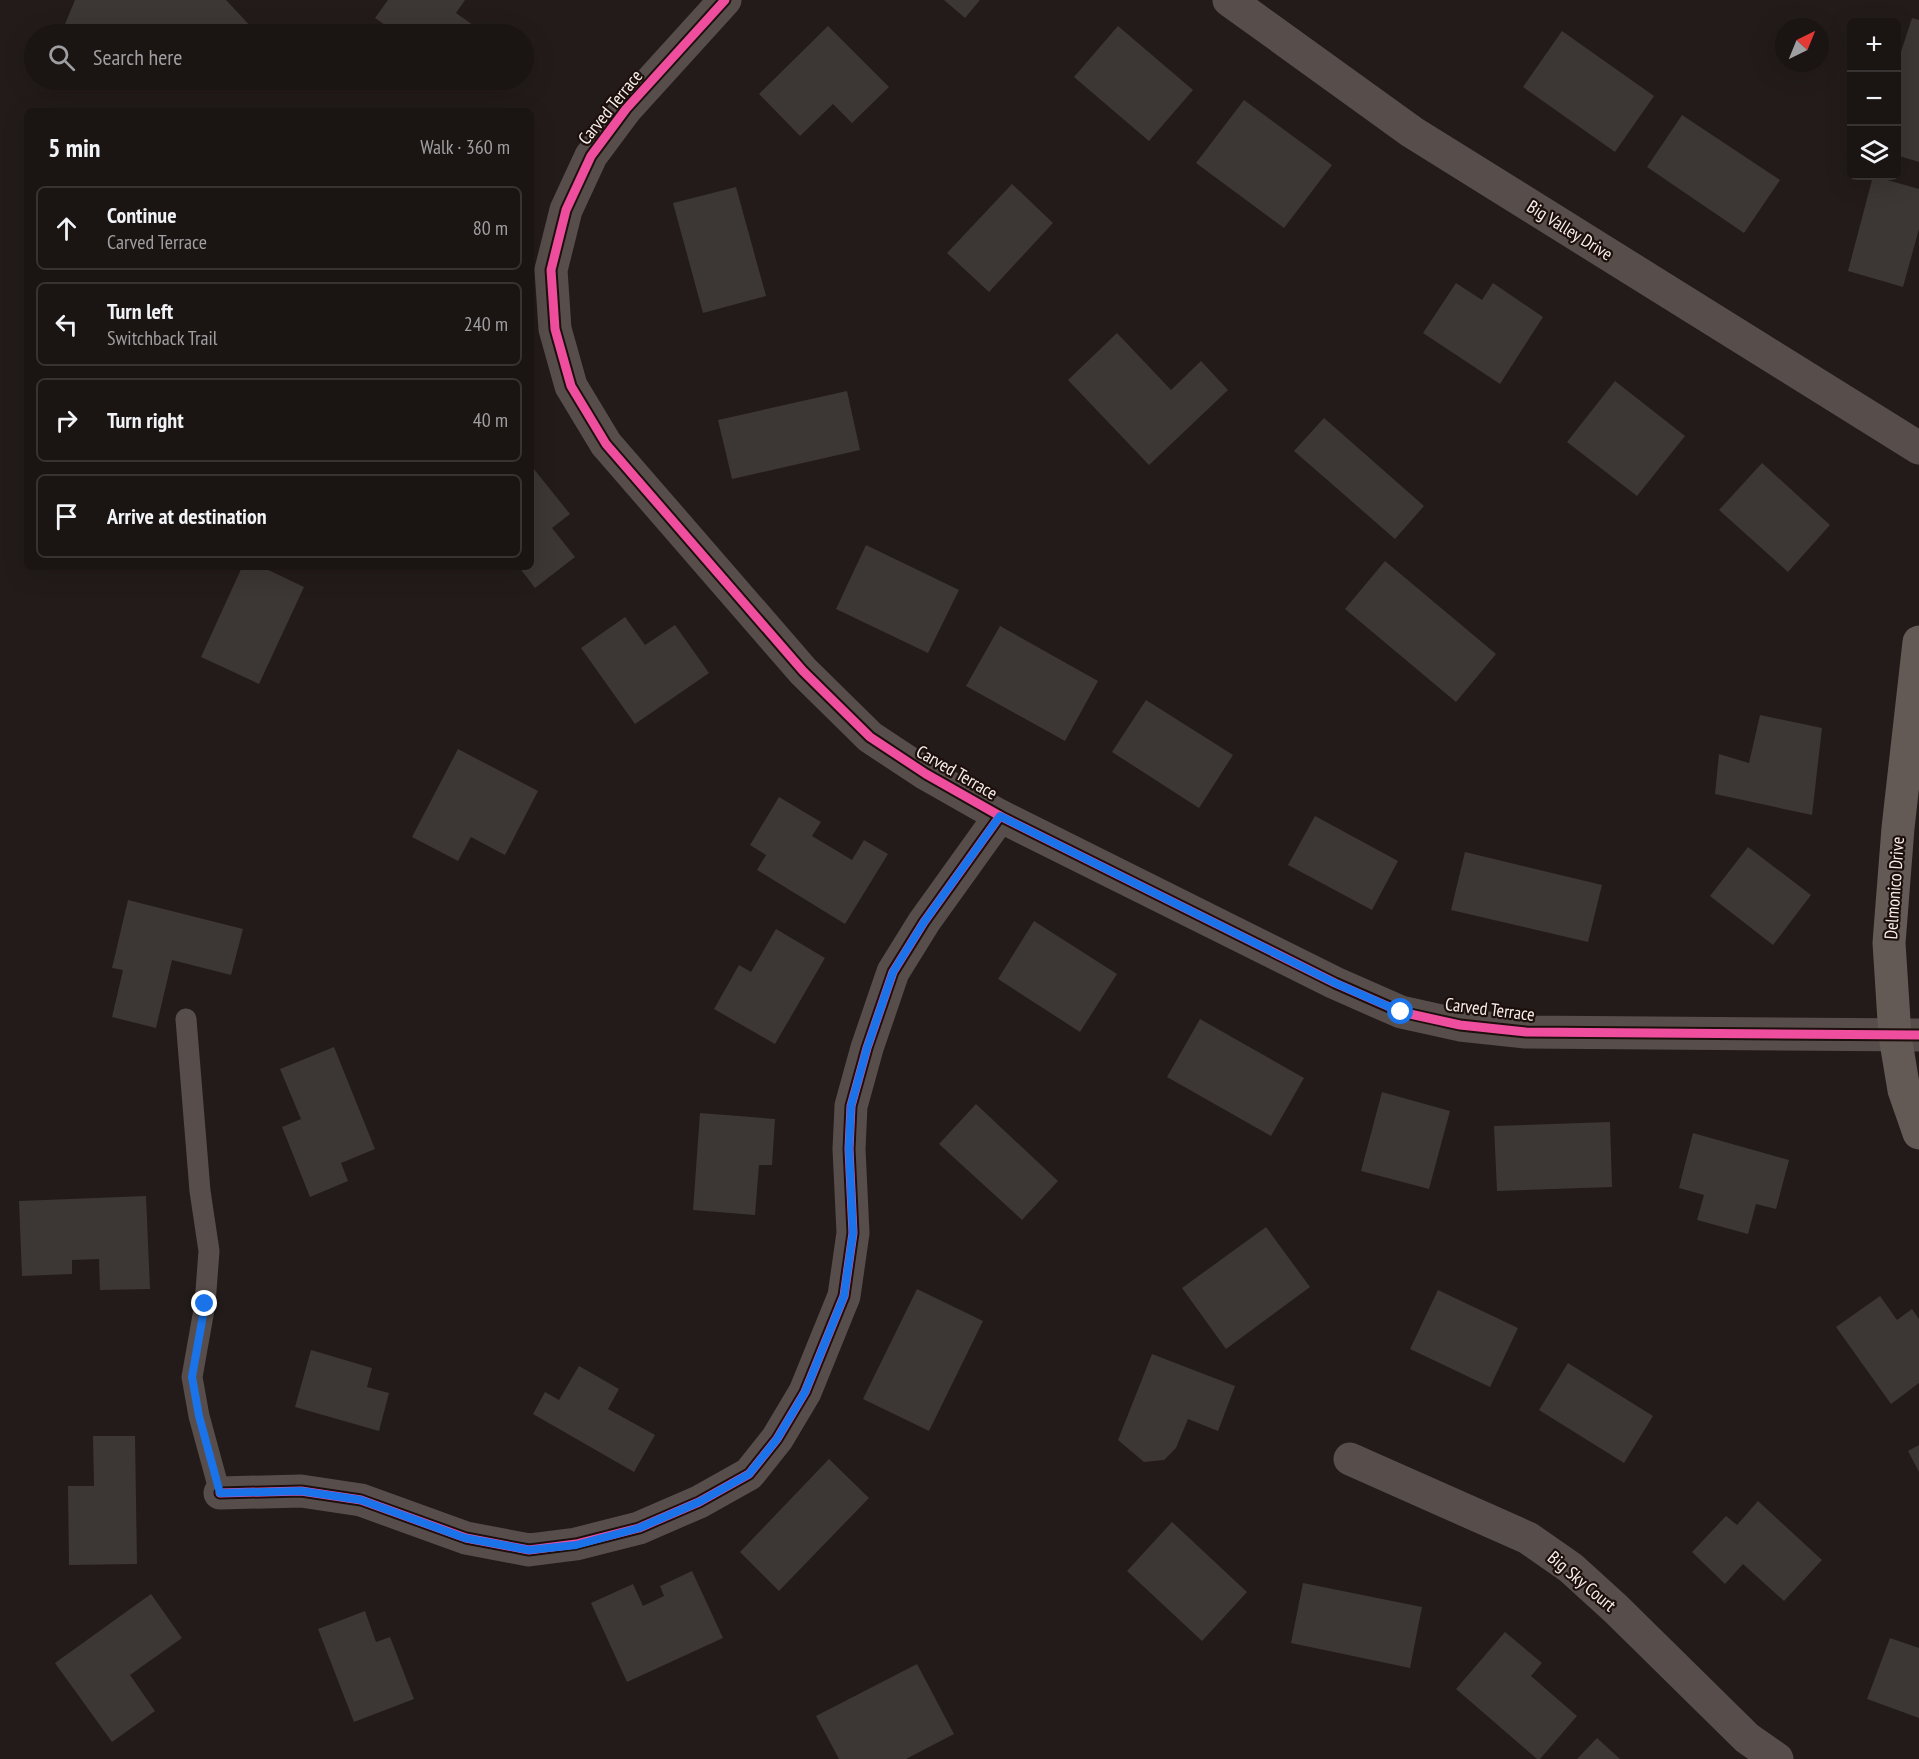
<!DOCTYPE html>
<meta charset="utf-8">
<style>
:root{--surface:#1a1413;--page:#231d1c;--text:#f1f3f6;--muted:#9f9ea0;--line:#383333}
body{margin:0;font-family:"PT Sans Narrow",sans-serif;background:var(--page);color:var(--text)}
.controls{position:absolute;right:18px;top:18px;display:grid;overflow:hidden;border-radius:9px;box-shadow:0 6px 24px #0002}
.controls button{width:54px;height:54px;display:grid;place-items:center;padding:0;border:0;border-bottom:2px solid var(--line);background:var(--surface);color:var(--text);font:30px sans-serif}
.compass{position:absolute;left:1775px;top:18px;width:54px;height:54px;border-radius:50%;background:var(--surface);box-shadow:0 6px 24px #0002;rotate:43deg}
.stop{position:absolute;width:18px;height:18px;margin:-14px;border:4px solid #1a73e8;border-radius:50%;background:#fff}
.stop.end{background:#1a73e8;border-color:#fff;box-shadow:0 2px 6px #0008}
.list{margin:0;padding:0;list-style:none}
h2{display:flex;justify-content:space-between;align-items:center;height:78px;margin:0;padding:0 24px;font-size:26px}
h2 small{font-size:20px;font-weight:400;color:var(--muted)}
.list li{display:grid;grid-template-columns:39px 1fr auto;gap:18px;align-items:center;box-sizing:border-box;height:84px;margin:0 12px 12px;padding:0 12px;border:2px solid var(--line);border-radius:9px}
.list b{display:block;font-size:22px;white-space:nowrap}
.list p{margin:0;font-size:20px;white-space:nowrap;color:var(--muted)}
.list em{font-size:20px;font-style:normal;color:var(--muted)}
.icon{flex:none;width:33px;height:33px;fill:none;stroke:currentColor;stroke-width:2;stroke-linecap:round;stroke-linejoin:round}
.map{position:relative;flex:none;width:1919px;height:1759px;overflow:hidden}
.search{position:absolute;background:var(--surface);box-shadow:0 6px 24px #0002;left:24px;top:24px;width:510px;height:66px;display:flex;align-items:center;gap:15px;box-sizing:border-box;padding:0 21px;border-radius:33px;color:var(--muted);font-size:22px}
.panel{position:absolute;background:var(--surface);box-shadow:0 6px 24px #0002;left:24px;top:108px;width:510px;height:462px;border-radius:9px}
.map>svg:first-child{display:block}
</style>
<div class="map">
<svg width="1919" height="1759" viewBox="0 0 1919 1759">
<rect width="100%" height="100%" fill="#221b19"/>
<!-- building -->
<g fill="#3c3634">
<path d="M75,0H226L258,34H147L129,27L126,34H76L63,29Z"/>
<path d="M388,0H465L456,13L473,25L466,34H398L375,18Z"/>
<path d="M944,0H980L965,18Z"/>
<path d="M1912,18L1919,20V162L1896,155V67Z"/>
<path d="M828,26L889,87L852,123L833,104L800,136L759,94Z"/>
<path d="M1118,26L1193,90L1149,141L1074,77Z"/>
<path d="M1562,31L1654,96L1615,152L1523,87Z"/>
<path d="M1244,100L1332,165L1284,228L1196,163Z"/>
<path d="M1682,115L1780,180L1744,233L1647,167Z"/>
<path d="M1873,176L1919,189V229L1903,287L1848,271Z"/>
<path d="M1012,184L1053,223L989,292L947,253Z"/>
<path d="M736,187L766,296L703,313L673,203Z"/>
<path d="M1456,283L1482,300L1493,283L1543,317L1500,384L1423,333Z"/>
<path d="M1117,333L1171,390L1201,361L1228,390L1149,465L1068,380Z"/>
<path d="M1615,381L1685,436L1637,496L1567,442Z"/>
<path d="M847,391L860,450L732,479L718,420Z"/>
<path d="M1324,418L1424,506L1395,539L1294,451Z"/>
<path d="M1762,463L1830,525L1788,572L1719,510Z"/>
<path d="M533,468L570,514L552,528L575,557L535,588L519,567H531V469Z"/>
<path d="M866,545L959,590L928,653L836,609Z"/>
<path d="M1385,561L1496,654L1456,702L1345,609Z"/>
<path d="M242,567H262L304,587L259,684L201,657Z"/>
<path d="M625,617L645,645L675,625L709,673L635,724L581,648Z"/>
<path d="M1000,626L1098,681L1065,741L966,686Z"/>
<path d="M1146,700L1233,755L1199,808L1112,752Z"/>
<path d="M1760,715L1822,728L1812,815L1715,794L1719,754L1749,763Z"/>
<path d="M458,749L538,791L505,855L471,837L458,861L412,837Z"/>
<path d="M779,797L821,822L812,836L852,860L864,840L888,854L845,924L757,870L766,855L750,845Z"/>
<path d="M1315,816L1398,861L1372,910L1288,865Z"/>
<path d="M1748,847L1811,895L1773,945L1710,896Z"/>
<path d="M1465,852L1602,885L1588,942L1451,910Z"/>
<path d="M128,900L243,929L231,975L172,960L156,1028L112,1017L123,970L112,968Z"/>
<path d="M1034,921L1117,974L1080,1032L998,979Z"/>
<path d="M776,929L825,958L775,1044L714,1009L739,965L751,972Z"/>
<path d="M1200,1019L1304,1078L1271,1136L1167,1077Z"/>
<path d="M334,1047L375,1149L341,1163L348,1181L310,1197L282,1127L301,1119L280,1069Z"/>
<path d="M1382,1092L1450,1111L1429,1189L1361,1171Z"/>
<path d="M976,1104L1058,1181L1022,1220L939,1144Z"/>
<path d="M700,1113L775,1119L772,1165H759L755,1215L693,1210Z"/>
<path d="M1610,1122L1612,1187L1497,1191L1494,1126Z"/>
<path d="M1693,1133L1789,1160L1776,1209L1756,1204L1748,1234L1697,1220L1704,1195L1679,1188Z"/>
<path d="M146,1196L150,1289L100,1290L99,1259L72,1260V1274L22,1276L19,1201Z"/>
<path d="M1266,1227L1310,1287L1226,1349L1182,1288Z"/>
<path d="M917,1289L983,1321L929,1431L863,1399Z"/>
<path d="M1438,1290L1518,1328L1490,1387L1410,1349Z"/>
<path d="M1880,1296L1897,1320L1912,1309L1919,1319V1383L1891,1404L1836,1327Z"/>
<path d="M311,1350L372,1368L367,1387L389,1393L379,1431L295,1407Z"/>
<path d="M1152,1354L1235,1386L1218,1431L1188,1419L1176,1448L1164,1460L1144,1462L1118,1440Z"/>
<path d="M1568,1363L1653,1416L1624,1463L1539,1410Z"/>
<path d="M579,1366L619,1389L608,1409L655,1435L634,1472L533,1414L545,1392L559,1400Z"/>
<path d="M93,1436H135L137,1564L69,1565L68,1486H94Z"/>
<path d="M1919,1445V1472L1908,1451Z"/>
<path d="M829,1459L869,1498L779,1591L740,1552Z"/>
<path d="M1758,1501L1822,1560L1784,1601L1743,1564L1725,1584L1692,1552L1726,1516L1737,1525Z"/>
<path d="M1172,1522L1247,1592L1202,1641L1127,1571Z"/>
<path d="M692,1571L723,1638L627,1682L591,1603L633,1584L643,1606L664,1596L660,1586Z"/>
<path d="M1303,1583L1422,1607L1410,1668L1291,1643Z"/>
<path d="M151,1594L182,1638L130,1675L155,1711L112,1742L55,1663Z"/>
<path d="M365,1611L376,1642L390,1637L414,1699L354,1722L318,1629Z"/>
<path d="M1505,1632L1542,1663L1531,1676L1577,1716L1540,1759H1537L1456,1689Z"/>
<path d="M1890,1638L1919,1648V1718L1867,1699Z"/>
<path d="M917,1664L954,1734L906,1759H839L816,1716Z"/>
<path d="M1597,1738L1620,1759H1577Z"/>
</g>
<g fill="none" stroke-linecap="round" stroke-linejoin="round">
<!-- lane -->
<path stroke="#574e4b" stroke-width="21" d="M186,1019L200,1191L209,1251L205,1304L192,1377L199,1416L220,1493"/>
<!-- street -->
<g stroke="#574e4b" stroke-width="33">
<path d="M725,0L626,109L591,156L566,210L551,270L555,329L571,386L606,444L803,671L870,737L926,774L1000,816L1335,983L1401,1012L1460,1025L1526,1032L1919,1035"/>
<path d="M1229,0L1412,132L1919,448"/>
<path d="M1350,1459L1528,1538L1571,1568L1616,1609L1747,1738L1777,1759"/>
<path d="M220,1493L301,1491L361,1500L466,1538L529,1550L576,1544L639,1528L699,1502L749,1474L777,1439L805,1392L844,1296L853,1233L849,1149L851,1106L867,1048L893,972L924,922L1000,816"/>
</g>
<!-- secondary -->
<path stroke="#635955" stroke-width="33" d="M1919,642L1898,828L1889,943L1895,1036L1904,1090L1919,1133"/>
<!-- cycleway casing -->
<g stroke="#1d100c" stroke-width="13">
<g id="cycleway">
<path d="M725,0L626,109L591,156L566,210L551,270L555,329L571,386L606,444L803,671L870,737L926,774L1000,816L1335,983L1401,1012L1460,1025L1526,1032L1919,1035"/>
<path d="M220,1493L301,1491L361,1500L466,1538L529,1550L576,1544L639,1528L699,1502L749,1474L777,1439L805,1392L844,1296L853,1233L849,1149L851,1106L867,1048L893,972L924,922L1000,816"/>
</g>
</g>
<!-- cycleway -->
<use href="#cycleway" stroke="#ef4d9e" stroke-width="9"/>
</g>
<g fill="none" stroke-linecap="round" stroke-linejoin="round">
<!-- route -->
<path stroke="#1a73e8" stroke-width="8" d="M205,1304L192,1377L199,1416L220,1493L301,1491L361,1500L465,1538L529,1550L576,1545L639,1528L699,1502L749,1474L777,1439L805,1392L844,1296L853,1233L849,1149L851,1106L867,1048L893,972L924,922L1000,816L1335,983L1401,1012"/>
</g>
<g text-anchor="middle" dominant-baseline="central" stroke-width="4.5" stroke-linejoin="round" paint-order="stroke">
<!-- street labels -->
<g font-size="18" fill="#f8eeeb" stroke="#1d100c">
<text transform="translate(610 107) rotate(-51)">Carved Terrace</text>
<text transform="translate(1570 230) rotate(32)">Big Valley Drive</text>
<text transform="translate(957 772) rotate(30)">Carved Terrace</text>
<text transform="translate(1894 888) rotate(-86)">Delmonico Drive</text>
<text transform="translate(1490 1009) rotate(7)">Carved Terrace</text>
<text transform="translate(1582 1581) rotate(40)">Big Sky Court</text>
</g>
</g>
</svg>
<div class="controls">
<button>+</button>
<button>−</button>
<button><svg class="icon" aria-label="layers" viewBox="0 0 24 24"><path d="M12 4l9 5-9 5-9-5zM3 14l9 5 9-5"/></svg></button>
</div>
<svg class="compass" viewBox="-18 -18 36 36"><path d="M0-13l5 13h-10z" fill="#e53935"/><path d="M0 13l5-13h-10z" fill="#9f9ea0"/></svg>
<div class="stop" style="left:1401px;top:1012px"></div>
<div class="stop end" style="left:205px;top:1304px"></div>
<div class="search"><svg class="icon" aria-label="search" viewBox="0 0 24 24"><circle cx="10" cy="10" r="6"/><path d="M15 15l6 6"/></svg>Search here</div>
<section class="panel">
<h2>5 min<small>Walk · 360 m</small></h2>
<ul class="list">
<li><svg class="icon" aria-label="ahead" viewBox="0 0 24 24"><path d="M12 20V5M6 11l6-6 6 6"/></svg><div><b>Continue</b><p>Carved Terrace</p></div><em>80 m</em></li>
<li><svg class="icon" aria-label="left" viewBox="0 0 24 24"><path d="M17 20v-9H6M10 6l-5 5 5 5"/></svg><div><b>Turn left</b><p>Switchback Trail</p></div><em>240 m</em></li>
<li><svg class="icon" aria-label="right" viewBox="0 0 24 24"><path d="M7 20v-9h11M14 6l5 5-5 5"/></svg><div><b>Turn right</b></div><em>40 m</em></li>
<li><svg class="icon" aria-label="arrive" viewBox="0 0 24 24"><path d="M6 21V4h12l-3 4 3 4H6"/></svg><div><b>Arrive at destination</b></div></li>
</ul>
</section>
</div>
